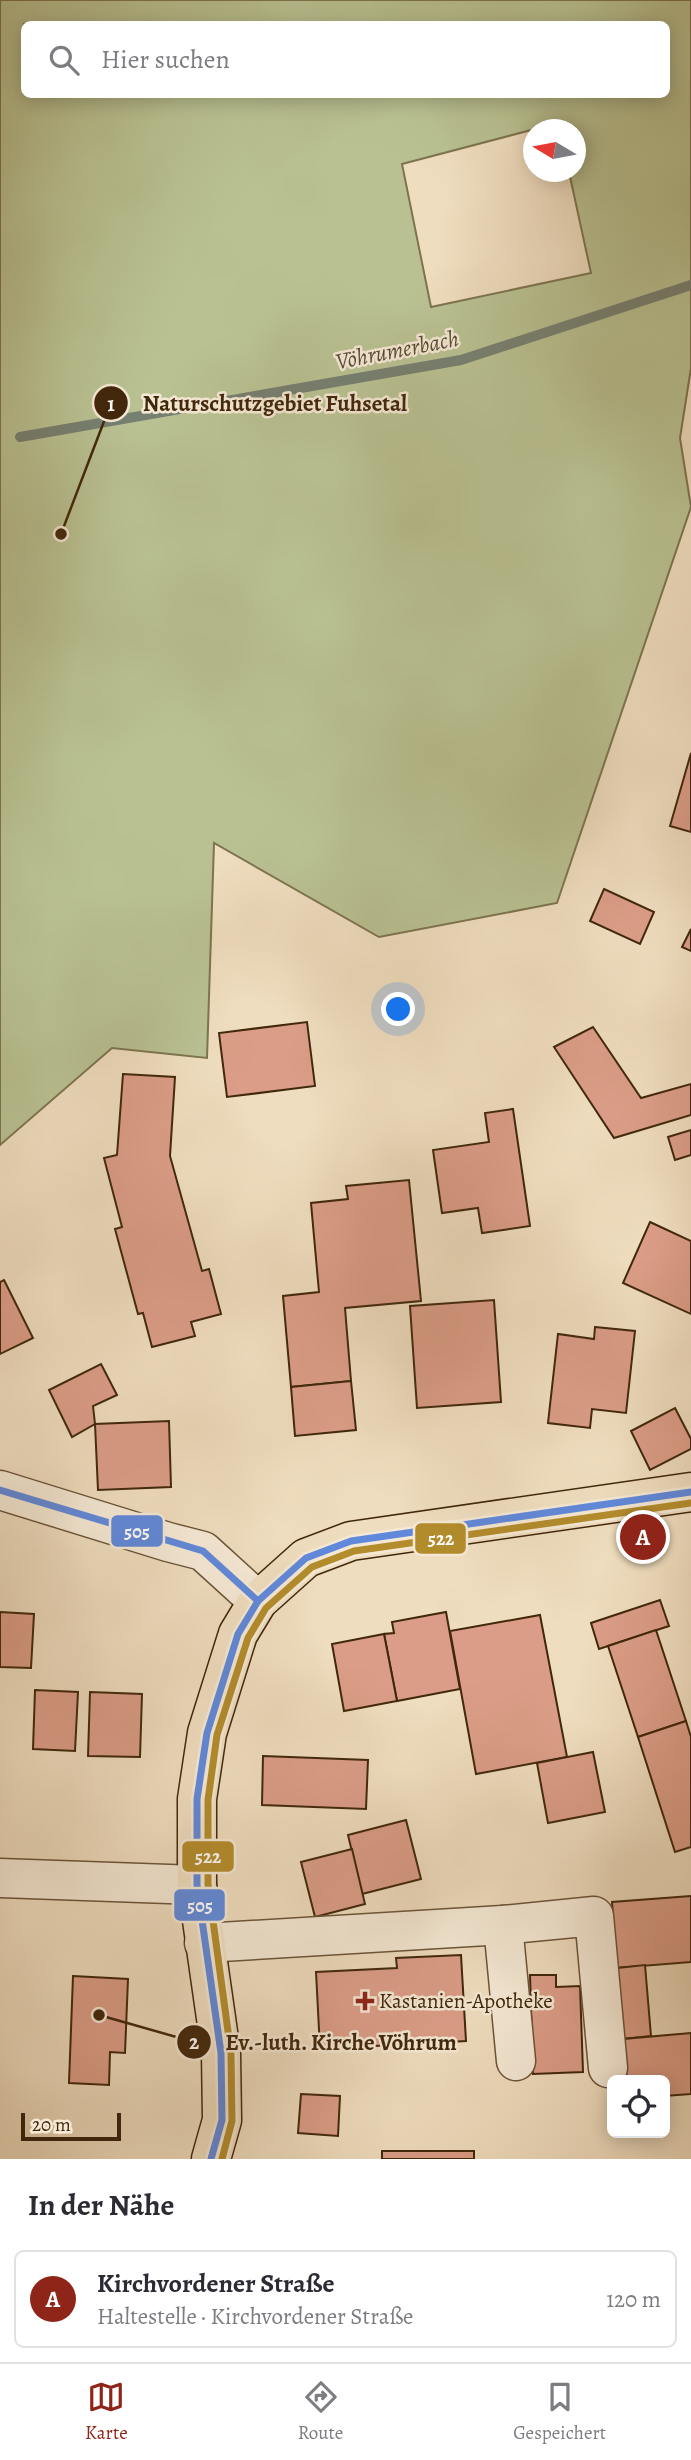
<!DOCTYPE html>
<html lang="de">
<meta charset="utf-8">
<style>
:root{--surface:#fff;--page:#f7f7f7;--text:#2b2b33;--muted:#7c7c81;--line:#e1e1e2;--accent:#8f2418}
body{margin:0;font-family:Alegreya,serif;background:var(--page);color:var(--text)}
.controls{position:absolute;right:21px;bottom:21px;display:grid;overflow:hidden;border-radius:10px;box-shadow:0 4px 18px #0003}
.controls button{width:63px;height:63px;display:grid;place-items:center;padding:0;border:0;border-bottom:2px solid var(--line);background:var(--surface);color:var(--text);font:35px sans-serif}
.compass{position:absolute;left:523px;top:119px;width:63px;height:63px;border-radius:50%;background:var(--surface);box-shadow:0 4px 18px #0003;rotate:280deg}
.scale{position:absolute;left:21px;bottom:18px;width:100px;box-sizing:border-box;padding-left:7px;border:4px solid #41270c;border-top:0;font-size:19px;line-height:24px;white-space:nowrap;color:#41270c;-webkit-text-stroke:5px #f5e9d5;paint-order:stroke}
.you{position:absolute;left:399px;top:1010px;width:24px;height:24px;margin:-18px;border:5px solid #fff;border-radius:50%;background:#1a73e8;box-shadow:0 0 0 10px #1a73e833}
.badge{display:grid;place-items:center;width:46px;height:46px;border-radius:50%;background:var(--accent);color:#fff;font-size:23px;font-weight:700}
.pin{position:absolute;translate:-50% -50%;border:4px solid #fff;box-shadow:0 2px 7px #0006}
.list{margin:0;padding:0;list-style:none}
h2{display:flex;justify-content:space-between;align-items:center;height:91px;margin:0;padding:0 28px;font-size:30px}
h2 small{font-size:23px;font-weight:400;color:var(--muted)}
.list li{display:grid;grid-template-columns:46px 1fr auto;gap:21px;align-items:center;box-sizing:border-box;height:98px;margin:0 14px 14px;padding:0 14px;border:2px solid var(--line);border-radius:10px}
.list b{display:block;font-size:26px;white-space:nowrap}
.list p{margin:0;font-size:23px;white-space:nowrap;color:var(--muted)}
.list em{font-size:23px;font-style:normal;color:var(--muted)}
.icon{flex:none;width:38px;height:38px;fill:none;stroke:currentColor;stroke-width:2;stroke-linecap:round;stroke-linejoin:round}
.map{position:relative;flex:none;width:691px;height:2159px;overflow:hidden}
.search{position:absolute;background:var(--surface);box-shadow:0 4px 18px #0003;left:21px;right:21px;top:21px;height:77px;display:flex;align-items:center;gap:18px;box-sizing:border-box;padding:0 24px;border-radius:10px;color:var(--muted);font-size:26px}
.sheet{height:203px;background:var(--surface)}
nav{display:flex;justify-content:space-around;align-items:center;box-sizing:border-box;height:98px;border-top:2px solid var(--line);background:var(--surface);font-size:19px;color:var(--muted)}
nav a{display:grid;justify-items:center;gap:4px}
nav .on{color:var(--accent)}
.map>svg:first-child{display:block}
</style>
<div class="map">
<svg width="691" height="2159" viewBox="0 0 691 2159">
<rect width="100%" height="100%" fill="#efddbf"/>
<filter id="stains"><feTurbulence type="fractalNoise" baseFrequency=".00286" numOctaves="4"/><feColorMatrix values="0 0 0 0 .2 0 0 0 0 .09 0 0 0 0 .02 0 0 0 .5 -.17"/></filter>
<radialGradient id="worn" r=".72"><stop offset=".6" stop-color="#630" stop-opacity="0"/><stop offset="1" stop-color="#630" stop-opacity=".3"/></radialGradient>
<!-- green -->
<path fill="#b9c192" stroke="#7d744f" stroke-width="2" fill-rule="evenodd" d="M0,0H691V368L680,438L691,507L557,903L379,937L214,843L207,1058L112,1048L0,1145ZM24,24H666V94H24ZM558,123L560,129L576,130V172H569L591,273L431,307L402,164Z"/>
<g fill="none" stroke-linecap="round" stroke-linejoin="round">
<!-- stream -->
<path stroke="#768071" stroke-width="10" d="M20,437L461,360L691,285"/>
</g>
<!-- building -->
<g fill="#db9d87" stroke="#41270c" stroke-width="2">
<path d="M691,753V832L670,826Z"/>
<path d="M604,889L654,912L640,944L590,921Z"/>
<path d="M691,929V951L682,947Z"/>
<path d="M307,1022L315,1086L227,1097L219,1033Z"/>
<path d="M593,1027L641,1098L691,1084V1115L614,1138L554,1047Z"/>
<path d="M123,1074L175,1077L170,1156L202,1271L209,1269L221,1314L191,1322L195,1336L152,1347L143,1313L138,1314L115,1229L122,1227L104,1158L117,1155Z"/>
<path d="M513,1109L530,1226L482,1233L478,1208L442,1213L433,1150L489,1142L485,1113Z"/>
<path d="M691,1130V1155L675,1160L668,1137Z"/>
<path d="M409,1180L421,1301L345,1308L351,1381L291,1387L283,1296L319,1292L311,1203L348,1199L346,1186Z"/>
<path d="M650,1222L691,1241V1314L623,1283Z"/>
<path d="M4,1280L33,1338L0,1354V1282Z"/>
<path d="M494,1300L501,1402L417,1408L410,1306Z"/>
<path d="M595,1327L635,1331L626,1413L592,1409L590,1428L548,1423L558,1334L594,1339Z"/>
<path d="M101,1364L117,1395L93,1406L95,1424L72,1437L49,1390Z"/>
<path d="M351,1381L356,1430L295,1436L291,1387Z"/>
<path d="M675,1408L691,1439V1449L650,1470L631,1431Z"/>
<path d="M169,1421L171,1487L98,1490L95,1424Z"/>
<path d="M660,1600L669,1626L599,1649L591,1623Z"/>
<path d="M0,1612L34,1614L31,1668L0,1667Z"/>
<path d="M446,1612L460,1689L397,1701L384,1634L394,1633L392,1622Z"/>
<path d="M540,1615L567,1757L476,1774L450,1631Z"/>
<path d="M656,1630L686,1721L638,1737L608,1646Z"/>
<path d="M384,1634L397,1701L344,1711L332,1644Z"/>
<path d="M35,1690L78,1692L75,1751L33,1749Z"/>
<path d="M90,1692L142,1694L140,1757L88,1756Z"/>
<path d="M686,1721L691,1737V1847L675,1852L638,1737Z"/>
<path d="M593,1752L605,1812L548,1823L537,1763Z"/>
<path d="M263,1756L368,1760L366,1809L262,1805Z"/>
<path d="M406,1820L421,1879L362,1894L348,1835Z"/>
<path d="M352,1849L365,1904L315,1917L301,1862Z"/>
<path d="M691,1896V1962L617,1968L612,1902Z"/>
<path d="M461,1955L466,2041L320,2049L316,1972L397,1968L396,1958Z"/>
<path d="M645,1965L651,2036L623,2039L617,1968Z"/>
<path d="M530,1975H556V1987L580,1986L583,2072L533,2074Z"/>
<path d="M73,1976L128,1979L125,2053L110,2052L109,2085L69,2083Z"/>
<path d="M691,2033V2094L665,2096V2080H627L623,2039Z"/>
<path d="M301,2094L340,2096L338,2136L298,2133Z"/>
<rect x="382" y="2151" width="92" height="8"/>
</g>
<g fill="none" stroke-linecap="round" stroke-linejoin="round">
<!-- minor casing -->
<g stroke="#6c5439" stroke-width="41">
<g id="minor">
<path d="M0,1490L168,1542L203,1551L258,1601"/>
<path d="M0,1878L197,1885"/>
<path d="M503,1925L516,2061"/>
<path d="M204,1943L503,1925L594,1916L608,2068"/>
</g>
</g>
<!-- major casing -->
<g stroke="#41270c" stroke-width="41">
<path id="major" d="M211,2159L222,2120L221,2053L197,1885V1799L207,1733L238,1634L258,1601L306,1558L351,1541L691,1492"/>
</g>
<!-- minor -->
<use href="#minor" stroke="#f5e9d5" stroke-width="38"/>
<!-- major -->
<use href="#major" stroke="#efddbf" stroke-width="38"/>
<!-- bus-1 casing -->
<g stroke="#f5e9d5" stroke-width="12">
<g id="bus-1">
<path d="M0,1490L203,1551L258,1601"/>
<path d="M211,2159L222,2120L221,2053L197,1885V1799L207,1733L238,1634L258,1601L306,1558L351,1541L691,1492"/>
</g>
</g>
<!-- bus-2 casing -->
<g stroke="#f5e9d5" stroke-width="12">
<path id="bus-2" d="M222,2159L232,2121L231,2053L208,1884V1800L217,1735L248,1638L266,1608L312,1567L354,1551L691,1503"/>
</g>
<!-- bus-1 -->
<use href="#bus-1" stroke="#6089dc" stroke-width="7"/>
<!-- bus-2 -->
<use href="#bus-2" stroke="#b38c2c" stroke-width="7"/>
</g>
<!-- markers -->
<path fill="#8f2418" stroke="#f5e9d5" stroke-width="2.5" d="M361.5 1990.5h7v7h7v7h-7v7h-7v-7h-7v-7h7z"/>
<g text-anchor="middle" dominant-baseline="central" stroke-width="5" stroke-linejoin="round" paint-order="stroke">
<!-- poi labels -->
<g font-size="21" fill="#41270c" stroke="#f5e9d5" text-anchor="start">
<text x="379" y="2001">Kastanien-Apotheke</text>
</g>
<!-- water labels -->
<g font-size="23" font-style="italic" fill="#574c36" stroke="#f5e9d5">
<text transform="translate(397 350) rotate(-11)">Vöhrumerbach</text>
</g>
</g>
<!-- callouts -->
<path fill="none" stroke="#41270c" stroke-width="2.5" d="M61 534L111 403M99 2015L194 2042"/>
<g fill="#41270c" stroke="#f5e9d5" stroke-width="2.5">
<circle cx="61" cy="534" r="7"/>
<circle cx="99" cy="2015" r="7"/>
<circle cx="111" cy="403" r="18"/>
<circle cx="194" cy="2042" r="18"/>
</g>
<g font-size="21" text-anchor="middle" font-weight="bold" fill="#fff">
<text x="111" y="411">1</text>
<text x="194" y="2049">2</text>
</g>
<g font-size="23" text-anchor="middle" font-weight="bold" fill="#41270c" stroke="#f5e9d5" stroke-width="5" stroke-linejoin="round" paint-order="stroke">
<text x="275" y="411">Naturschutzgebiet Fuhsetal</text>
<text x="341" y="2050">Ev.-luth. Kirche Vöhrum</text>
</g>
<g stroke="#f5e9d5" stroke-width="2.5">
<rect x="110" y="1514" width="54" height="34" rx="7" fill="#6089dc"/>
<rect x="414" y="1522" width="53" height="33" rx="7" fill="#b38c2c"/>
<rect x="181" y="1840" width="54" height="33" rx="7" fill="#b38c2c"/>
<rect x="173" y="1888" width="53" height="34" rx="7" fill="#6089dc"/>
</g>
<g font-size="19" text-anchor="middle" font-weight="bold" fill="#fff">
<text x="137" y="1538">505</text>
<text x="441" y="1545">522</text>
<text x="208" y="1863">522</text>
<text x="200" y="1912">505</text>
</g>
<rect width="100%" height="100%" filter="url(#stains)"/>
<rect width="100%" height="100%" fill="url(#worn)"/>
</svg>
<div class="controls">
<button><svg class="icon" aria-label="locate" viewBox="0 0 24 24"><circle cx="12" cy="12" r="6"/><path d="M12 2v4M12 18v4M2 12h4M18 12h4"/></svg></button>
</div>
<svg class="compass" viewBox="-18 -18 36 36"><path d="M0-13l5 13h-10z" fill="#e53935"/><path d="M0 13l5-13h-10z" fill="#7c7c81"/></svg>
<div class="scale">20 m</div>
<div class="you"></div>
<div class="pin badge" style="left:643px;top:1537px">A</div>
<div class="search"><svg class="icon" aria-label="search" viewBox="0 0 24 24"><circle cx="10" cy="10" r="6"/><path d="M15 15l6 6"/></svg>Hier suchen</div>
</div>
<section class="sheet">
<h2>In der Nähe<small></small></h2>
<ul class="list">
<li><span class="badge">A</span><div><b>Kirchvordener Straße</b><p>Haltestelle · Kirchvordener Straße</p></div><em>120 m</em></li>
</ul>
</section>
<nav>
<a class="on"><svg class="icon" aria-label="map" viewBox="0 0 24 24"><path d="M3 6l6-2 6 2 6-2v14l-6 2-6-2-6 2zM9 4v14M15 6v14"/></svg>Karte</a>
<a><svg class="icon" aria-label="directions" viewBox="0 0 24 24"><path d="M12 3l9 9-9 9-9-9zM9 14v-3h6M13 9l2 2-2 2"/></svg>Route</a>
<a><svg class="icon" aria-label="saved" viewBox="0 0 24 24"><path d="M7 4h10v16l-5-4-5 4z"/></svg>Gespeichert</a>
</nav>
